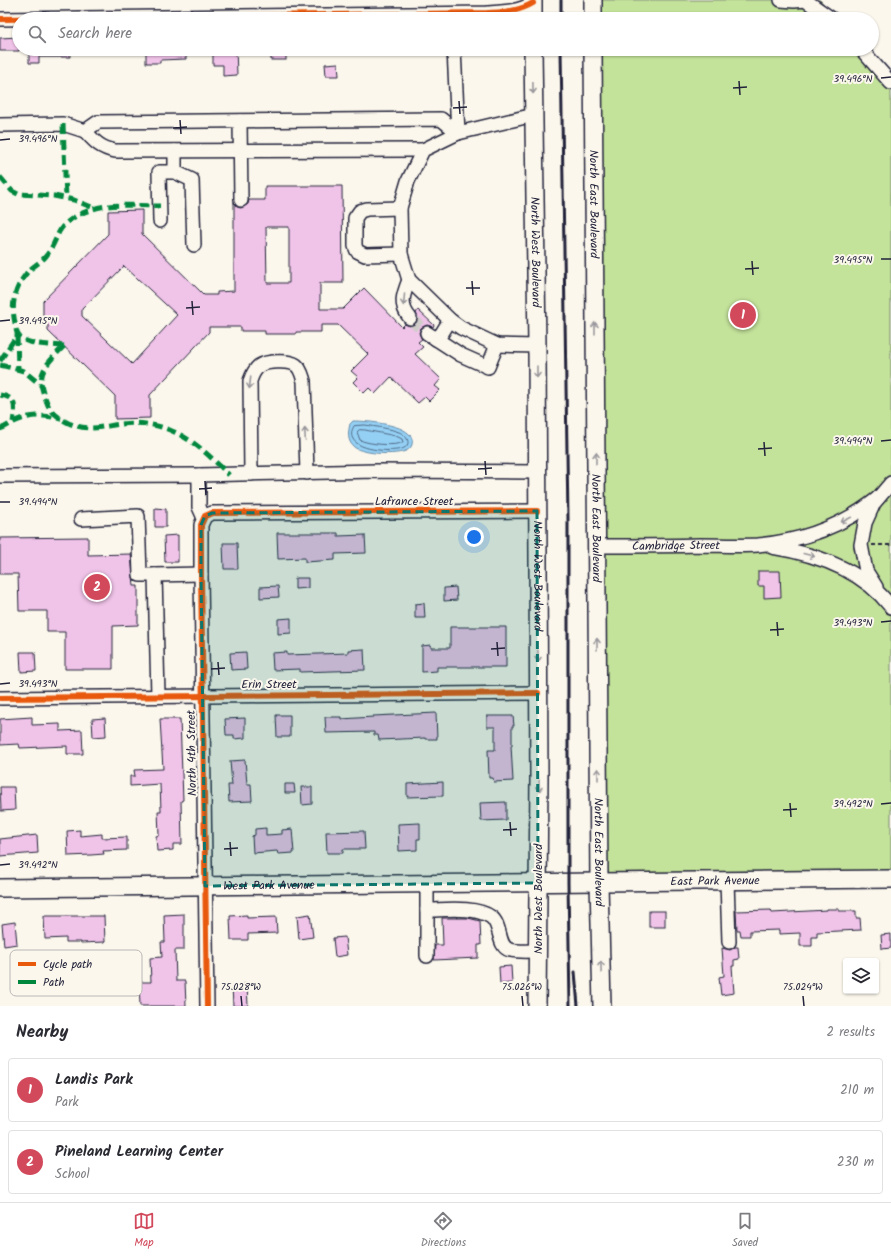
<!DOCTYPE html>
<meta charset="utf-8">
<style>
:root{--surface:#fff;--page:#f7f7f7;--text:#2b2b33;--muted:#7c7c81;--line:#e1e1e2;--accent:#d1495b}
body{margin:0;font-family:Kalam,sans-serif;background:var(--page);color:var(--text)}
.controls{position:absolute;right:12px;bottom:12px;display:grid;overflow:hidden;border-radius:4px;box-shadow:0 1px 3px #0004}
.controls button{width:36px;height:36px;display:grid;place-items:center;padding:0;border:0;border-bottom:1px solid var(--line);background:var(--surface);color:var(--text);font:20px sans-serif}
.you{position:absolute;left:474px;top:537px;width:14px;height:14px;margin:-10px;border:3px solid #fff;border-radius:50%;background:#1a73e8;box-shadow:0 0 0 6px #1a73e833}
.badge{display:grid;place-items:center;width:26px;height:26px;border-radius:50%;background:var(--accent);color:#fff;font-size:13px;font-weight:700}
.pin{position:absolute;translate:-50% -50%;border:2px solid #fff;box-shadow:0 1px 4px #0006}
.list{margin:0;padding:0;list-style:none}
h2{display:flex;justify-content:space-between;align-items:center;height:52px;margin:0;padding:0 16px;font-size:17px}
h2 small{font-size:13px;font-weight:400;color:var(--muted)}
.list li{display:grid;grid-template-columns:26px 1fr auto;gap:12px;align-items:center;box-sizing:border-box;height:64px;margin:0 8px 8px;padding:0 8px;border:1px solid var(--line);border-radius:4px}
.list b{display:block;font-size:15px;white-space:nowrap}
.list p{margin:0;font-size:13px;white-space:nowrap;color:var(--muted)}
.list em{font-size:13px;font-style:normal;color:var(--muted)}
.icon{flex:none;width:22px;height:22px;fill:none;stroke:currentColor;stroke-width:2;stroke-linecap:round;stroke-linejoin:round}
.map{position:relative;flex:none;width:891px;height:1006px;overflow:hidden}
.search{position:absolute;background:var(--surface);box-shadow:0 1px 3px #0004;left:12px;right:12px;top:12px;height:44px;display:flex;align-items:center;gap:10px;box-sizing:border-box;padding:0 14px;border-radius:22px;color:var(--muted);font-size:15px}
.sheet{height:196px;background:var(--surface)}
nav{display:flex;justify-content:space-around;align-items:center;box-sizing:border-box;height:56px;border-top:1px solid var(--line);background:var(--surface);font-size:11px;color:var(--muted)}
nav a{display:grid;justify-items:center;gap:2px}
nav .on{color:var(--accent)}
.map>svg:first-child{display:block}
</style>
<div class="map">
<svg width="891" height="1006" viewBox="0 0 891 1006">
<rect width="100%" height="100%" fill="#fbf7ec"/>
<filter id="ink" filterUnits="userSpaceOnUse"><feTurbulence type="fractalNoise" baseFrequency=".025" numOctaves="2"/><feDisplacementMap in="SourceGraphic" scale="8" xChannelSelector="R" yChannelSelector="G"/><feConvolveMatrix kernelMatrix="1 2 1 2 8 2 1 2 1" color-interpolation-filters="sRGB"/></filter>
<g filter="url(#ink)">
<!-- green -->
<g fill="#c3e29a" stroke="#72826a">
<path d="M593,0H820L837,19H593Z"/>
<path d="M593,49H862L891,82V879L599,883Z"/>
</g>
<!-- water -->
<path fill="#94d0f4" stroke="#668aaa" d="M353,421C366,421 409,424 412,439C413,442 412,446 410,448C403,457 362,454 354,447C347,441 348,432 350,424Z"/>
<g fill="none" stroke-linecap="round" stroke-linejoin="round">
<!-- shore -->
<g stroke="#506885" stroke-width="1">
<path d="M365,425C376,427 389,428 399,432C407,435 413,445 402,449C388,453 340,450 354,426Z"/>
<path d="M365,430L396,436L402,439L403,442C396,447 368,444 360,440L357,432L359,430Z"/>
</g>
</g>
<!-- building -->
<g fill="#f0c3e8" stroke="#22223b" fill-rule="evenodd">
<path d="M19,37V51H0V38Z"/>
<path d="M29,49H70V57H39V63H29Z"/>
<path d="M146,49H186V59L160,60V63H146Z"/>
<path d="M213,49H236L237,75L223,76V65H213Z"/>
<rect x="271" y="49" width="15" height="11"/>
<path d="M338,63L339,76H326L325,64Z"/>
<path d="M265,186H342L343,283H320V309H343L364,288L402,327L405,324L410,326L415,324L418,318L416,313L418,310L434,325L433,327L427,325L421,328L419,333L422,339L418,342L423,347L415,354L441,379L435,386L440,390L429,401L425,397L418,403L391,377L375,394L369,388L364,393L353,382L358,377L351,371L368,354L338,325H321V332H296V334H265V331H241V327H209V332L150,395V418L115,419V396L48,331V325H43V301L108,234V211L142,210V234L204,295H217V292L234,291V202L237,207L241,208L248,204L249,200H265ZM266,227H289V283H267ZM124,266L177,315L132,364L82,316V309Z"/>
<path d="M155,508L166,509V527H155Z"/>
<path d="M277,533H338V536L365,535L366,553L335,554V560L305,562V558L278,559Z"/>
<path d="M178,535V562H165L164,536Z"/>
<path d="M88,537V555L131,554L134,586H138V625L113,626V669H65V632H47V611H19L18,574H0V538Z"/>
<path d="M223,543H237L238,569H224Z"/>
<path d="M758,571H780L781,597L764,598V586H758Z"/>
<path d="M295,578H308V588L295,589Z"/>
<path d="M278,586L279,597L260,598V587Z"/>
<path d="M456,587L457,600L444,601V588Z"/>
<path d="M424,603L425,618H415V604Z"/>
<path d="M291,618V633L278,634V619Z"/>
<path d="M450,627H506V667H437V671L422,672V646L431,645V648H450Z"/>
<path d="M364,649L365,670L300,672V669L273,670L272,653L287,652V655L348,653V650Z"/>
<path d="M20,652H35L36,671L21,672Z"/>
<path d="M246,652L247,669L231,670L230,653Z"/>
<path d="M436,713L437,739H425V738L379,740L378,735H374V732L326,733L325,717H341V719L373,717V716Z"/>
<path d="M276,715H290V737H277Z"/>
<path d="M487,716H513L514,726H512V745H511L513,781L494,782L493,778H489L488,750H495V727H487Z"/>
<path d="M32,717V725L60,724V731L82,730L83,754H67V746L20,748L19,744L0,745V719Z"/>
<path d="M105,718L106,736L93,737L92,719Z"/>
<path d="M245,718V738L234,739V735H226L225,719Z"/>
<path d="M160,719H180L183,800L181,801L182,844H173V850L157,851L156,836L159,835L158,811H161L160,784L130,786V776H135L134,770L163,769Z"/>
<path d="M245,760L247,784H251L252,801L229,802L228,785H232L230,761Z"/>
<path d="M443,782V796L407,797V784Z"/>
<path d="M285,784H294L295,793H285Z"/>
<path d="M0,787H14L15,810L1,811Z"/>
<path d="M301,787H312V804L302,805Z"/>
<path d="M506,802V820L481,821L480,803Z"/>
<path d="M420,823V839H417V850L399,851L398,824Z"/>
<path d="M266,828V835L282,834V830L292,829L294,853L278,854L277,851L253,853L252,836L255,835V829Z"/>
<path d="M80,830V836L102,834V838L127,837V850L103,851L104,854L91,855L68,856L67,831Z"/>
<path d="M364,831L365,849H343V853H327L326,832Z"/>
<path d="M37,835L38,853L0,856V839Z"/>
<path d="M827,909H839V911H856V918H860L861,930L817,932V937H812V946H800V933L779,934V930L750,931V936H741L740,930H737L736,911L771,910L772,913L827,910Z"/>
<rect x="649" y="911" width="16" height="16"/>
<path d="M184,914V950H175L176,981H185L186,1006H140L139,982H151L150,958L162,957L161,942H165L164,915Z"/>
<path d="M310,914L313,937L299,939L297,916Z"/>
<path d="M247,915V918L276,917L277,933L248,934V940H231L230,916Z"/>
<path d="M44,916H104L105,942L81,943V942H66V938L45,939Z"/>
<path d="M442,918H468L480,921L481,945H478V958L434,960L435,945H443Z"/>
<path d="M15,922L17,944L4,946L2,924Z"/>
<path d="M891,934V948L882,949L881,935Z"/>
<path d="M345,937L347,955L335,957L333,938Z"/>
<path d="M735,947H738L739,959L734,960V966H732L734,993L721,995L719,977L724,976L722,948L730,950Z"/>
<path d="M511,966L512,983L500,984L499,967Z"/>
<path d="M247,984L248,1006H233L232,985Z"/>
</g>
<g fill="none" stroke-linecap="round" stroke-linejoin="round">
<!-- minor-tunnel -->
<path stroke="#d0ccc9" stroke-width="13" stroke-dasharray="13 6" stroke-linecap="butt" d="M410,318L427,333"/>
<!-- minor casing -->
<g stroke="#22223b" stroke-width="16">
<g id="minor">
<path d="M781,0L794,1L805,0L832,19"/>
<path d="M0,19L487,13C503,12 518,12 533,3"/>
<path d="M454,49L458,133"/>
<path d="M861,49L891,83"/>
<path d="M534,115L458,133L423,150L408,181L400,208L401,254L409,280L450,320L461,328L497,345L537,346"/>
<path d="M240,121L241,200"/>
<path d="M0,125L63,124L85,131L98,122L441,119L458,133"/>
<path d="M85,131C95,142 100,148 115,151L423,150"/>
<path d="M175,151V172L192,180L194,245"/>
<path d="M400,208L367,209L360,211L355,218V246L357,251L365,255L401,254"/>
<path d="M160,221L159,172H175"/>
<path d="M409,280C403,295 399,305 410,318"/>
<path d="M427,333L461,355L488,367L497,345"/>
<path d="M436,339L442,333L450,320"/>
<path d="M251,474L250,381C252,375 254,370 259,366C266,361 289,360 296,365C301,369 302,375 304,381L307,473"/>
<path d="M199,475V507L204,518"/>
<path d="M0,476L199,475L376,471L537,472"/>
<path d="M81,519L138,516L140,575H155L158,696"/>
<path id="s1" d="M596,546C631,546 666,546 700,545C719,545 739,546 758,545C803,541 843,526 878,498"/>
<path d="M772,547C816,554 863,570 891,607"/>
<path d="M155,575L201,574"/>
<path d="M876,587L866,571L861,545L865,523L874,503L891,483"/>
<path d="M0,698L538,693"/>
<path d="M727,881L729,942"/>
<path d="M427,884V956"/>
<path d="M427,910C445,910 475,906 491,917C502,925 497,947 510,950C519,952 529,951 538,951"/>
<path d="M207,1006L201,574V525L205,516L212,513L537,511"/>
</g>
</g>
<!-- major casing -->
<g stroke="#22223b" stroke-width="20">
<g id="major">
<path d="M533,0V19"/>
<path d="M593,0V19"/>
<path id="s2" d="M533,49L537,346L539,778L537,1006"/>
<path id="s3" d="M593,49L599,883L602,1006"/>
<path id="s4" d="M0,888L891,879"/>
</g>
</g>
<!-- path -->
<path stroke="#22223b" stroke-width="2" stroke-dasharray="4 3" stroke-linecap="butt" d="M872,545H891"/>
<!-- minor -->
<use href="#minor" stroke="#fbf7ec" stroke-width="13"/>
<!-- major -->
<use href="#major" stroke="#fbf7ec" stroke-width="17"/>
<!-- rail -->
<g stroke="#22223b" stroke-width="3">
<path d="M561,0V19"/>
<path d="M561,49L568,519V883L570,1006"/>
<path d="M575,972L578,1006"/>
</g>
<!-- quiet -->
<g stroke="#00873e" stroke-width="5" stroke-dasharray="10 5" stroke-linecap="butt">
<path d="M63,124L66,199"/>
<path d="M0,177L12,191L18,194L54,196L74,200L94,208"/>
<path d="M17,335L18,369"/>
<path d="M64,346C52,345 32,345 22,339C16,335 16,329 15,323C11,305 14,289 26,274C31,267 40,263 46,256C52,249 55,240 59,232C65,220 81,213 93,209C109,203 142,206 160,206"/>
<path d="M64,346C49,362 35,372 44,395C46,399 47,404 49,407C58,420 75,428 91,428C101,428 111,425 121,424C138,422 156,424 172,431C194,440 212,458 229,475"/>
<path d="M0,361L17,335"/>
<path d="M0,365L24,371L42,386"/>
<path d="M0,395C18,397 15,409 13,422"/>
<path d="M0,429C5,428 9,424 14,422C30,414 45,415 61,419"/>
</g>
<!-- cycleway casing -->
<g stroke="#fbf7ec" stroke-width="8">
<g id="cycleway">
<path d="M0,19L487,13C503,12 518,12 533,3"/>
<path d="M0,698L538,693"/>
<path d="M207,1006L201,574V525L205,516L212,513L537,511"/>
</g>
</g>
<!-- cycleway -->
<use href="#cycleway" stroke="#e8590c" stroke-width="6"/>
</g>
<!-- one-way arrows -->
<defs><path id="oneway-shaft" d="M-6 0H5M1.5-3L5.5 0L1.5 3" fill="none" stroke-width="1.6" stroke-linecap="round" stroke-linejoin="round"/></defs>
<g stroke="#99979c">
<use href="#oneway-shaft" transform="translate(533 88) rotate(89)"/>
<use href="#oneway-shaft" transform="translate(404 300) rotate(95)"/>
<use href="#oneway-shaft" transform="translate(595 328) rotate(-90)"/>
<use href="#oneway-shaft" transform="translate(537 372) rotate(90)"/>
<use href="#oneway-shaft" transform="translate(250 383) rotate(97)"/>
<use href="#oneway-shaft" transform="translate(305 434) rotate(-92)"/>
<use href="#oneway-shaft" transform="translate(596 458) rotate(-90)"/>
<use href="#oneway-shaft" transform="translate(846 520) rotate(153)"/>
<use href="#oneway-shaft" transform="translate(809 555) rotate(15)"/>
<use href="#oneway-shaft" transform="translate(597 644) rotate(-90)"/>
<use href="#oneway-shaft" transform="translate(538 656) rotate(90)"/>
<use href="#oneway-shaft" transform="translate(598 774) rotate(-90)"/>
<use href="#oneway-shaft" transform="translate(539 786) rotate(90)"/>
<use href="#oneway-shaft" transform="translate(601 967) rotate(-91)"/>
</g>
</g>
<!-- marked area -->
<path fill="#0f766e" fill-opacity="0.2" stroke="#0f766e" stroke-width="3" stroke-dasharray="8 5" stroke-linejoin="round" d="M537,511L538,883L205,886L201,574V525L205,516L212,513Z"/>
<!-- ticks -->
<path fill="none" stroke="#22223b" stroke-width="1.5" d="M881,78L891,77M739,81L740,95M733,88L747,87M459,101L460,114M453,108L467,107M180,120L181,134M173,128L187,127M0,140L10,139M881,259H891M752,261L753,275M745,269L759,268M472,281L473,295M466,288H480M192,301L193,315M186,308L200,307M0,321L10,320M881,441L891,440M764,442L765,456M758,449L772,448M485,461L486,475M478,469L492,468M205,481L206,495M199,489L212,488M0,502H10M777,622L778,636M881,622L891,621M770,630L784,629M497,642L498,656M491,649L505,648M218,662L219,675M211,669L225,668M0,684L10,683M790,803L791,817M881,804L891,803M783,810L797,809M510,822L511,836M503,830L517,829M230,842L231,856M224,849L238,848M0,865L10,864M241,996L242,1006M522,996L523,1006M803,996L804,1006"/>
<g text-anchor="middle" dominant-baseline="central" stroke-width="4" stroke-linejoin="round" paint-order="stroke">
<!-- street labels -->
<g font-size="12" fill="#22223b" stroke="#fbf7ec">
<text stroke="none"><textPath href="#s3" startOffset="155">North East Boulevard</textPath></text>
<text stroke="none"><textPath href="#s2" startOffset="203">North West Boulevard</textPath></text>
<text x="414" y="501">Lafrance Street</text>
<text stroke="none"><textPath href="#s3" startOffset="479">North East Boulevard</textPath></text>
<text stroke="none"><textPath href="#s1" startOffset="80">Cambridge Street</textPath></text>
<text stroke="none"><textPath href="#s2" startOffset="527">North West Boulevard</textPath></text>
<text x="269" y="684">Erin Street</text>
<text transform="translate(192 753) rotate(-91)">North 4th Street</text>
<text stroke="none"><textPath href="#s3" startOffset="803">North East Boulevard</textPath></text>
<text stroke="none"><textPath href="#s4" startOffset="715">East Park Avenue</textPath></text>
<text stroke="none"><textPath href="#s4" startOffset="269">West Park Avenue</textPath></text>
<text transform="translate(538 899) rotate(-90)">North West Boulevard</text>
</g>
</g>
<!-- legend -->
<rect x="10" y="950" width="132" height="46" rx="6" fill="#fbf7ec" stroke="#bab7b7" stroke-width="1"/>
<rect x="18" y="962" width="18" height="4" fill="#e8590c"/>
<rect x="18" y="980" width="18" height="4" fill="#00873e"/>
<g font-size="11" fill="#22223b">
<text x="43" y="968">Cycle path</text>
<text x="43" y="986">Path</text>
</g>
<g font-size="10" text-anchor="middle" fill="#22223b" stroke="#fbf7ec" stroke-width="4" stroke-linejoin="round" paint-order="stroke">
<text x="853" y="82">39.496°N</text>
<text x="38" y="142">39.496°N</text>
<text x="853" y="263">39.495°N</text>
<text x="38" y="324">39.495°N</text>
<text x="853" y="444">39.494°N</text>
<text x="38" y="505">39.494°N</text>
<text x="853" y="626">39.493°N</text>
<text x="38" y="687">39.493°N</text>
<text x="853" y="807">39.492°N</text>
<text x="38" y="868">39.492°N</text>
<text x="241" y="990">75.028°W</text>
<text x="522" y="990">75.026°W</text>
<text x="803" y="990">75.024°W</text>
</g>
</svg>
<div class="controls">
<button><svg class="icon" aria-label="layers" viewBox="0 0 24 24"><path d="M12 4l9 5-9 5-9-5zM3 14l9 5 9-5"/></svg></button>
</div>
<div class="you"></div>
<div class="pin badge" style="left:743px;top:315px">1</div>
<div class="pin badge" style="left:97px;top:587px">2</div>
<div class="search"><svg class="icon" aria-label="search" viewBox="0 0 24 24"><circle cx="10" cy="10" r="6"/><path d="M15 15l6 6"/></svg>Search here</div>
</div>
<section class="sheet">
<h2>Nearby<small>2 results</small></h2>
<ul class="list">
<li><span class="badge">1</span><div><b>Landis Park</b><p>Park</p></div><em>210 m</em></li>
<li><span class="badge">2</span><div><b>Pineland Learning Center</b><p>School</p></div><em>230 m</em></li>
</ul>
</section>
<nav>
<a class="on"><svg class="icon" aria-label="map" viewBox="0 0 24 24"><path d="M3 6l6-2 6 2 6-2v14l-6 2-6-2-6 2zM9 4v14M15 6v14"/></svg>Map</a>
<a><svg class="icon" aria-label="directions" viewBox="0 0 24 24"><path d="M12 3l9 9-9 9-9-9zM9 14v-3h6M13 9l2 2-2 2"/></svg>Directions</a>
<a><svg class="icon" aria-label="saved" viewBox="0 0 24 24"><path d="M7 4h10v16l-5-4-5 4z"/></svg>Saved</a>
</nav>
